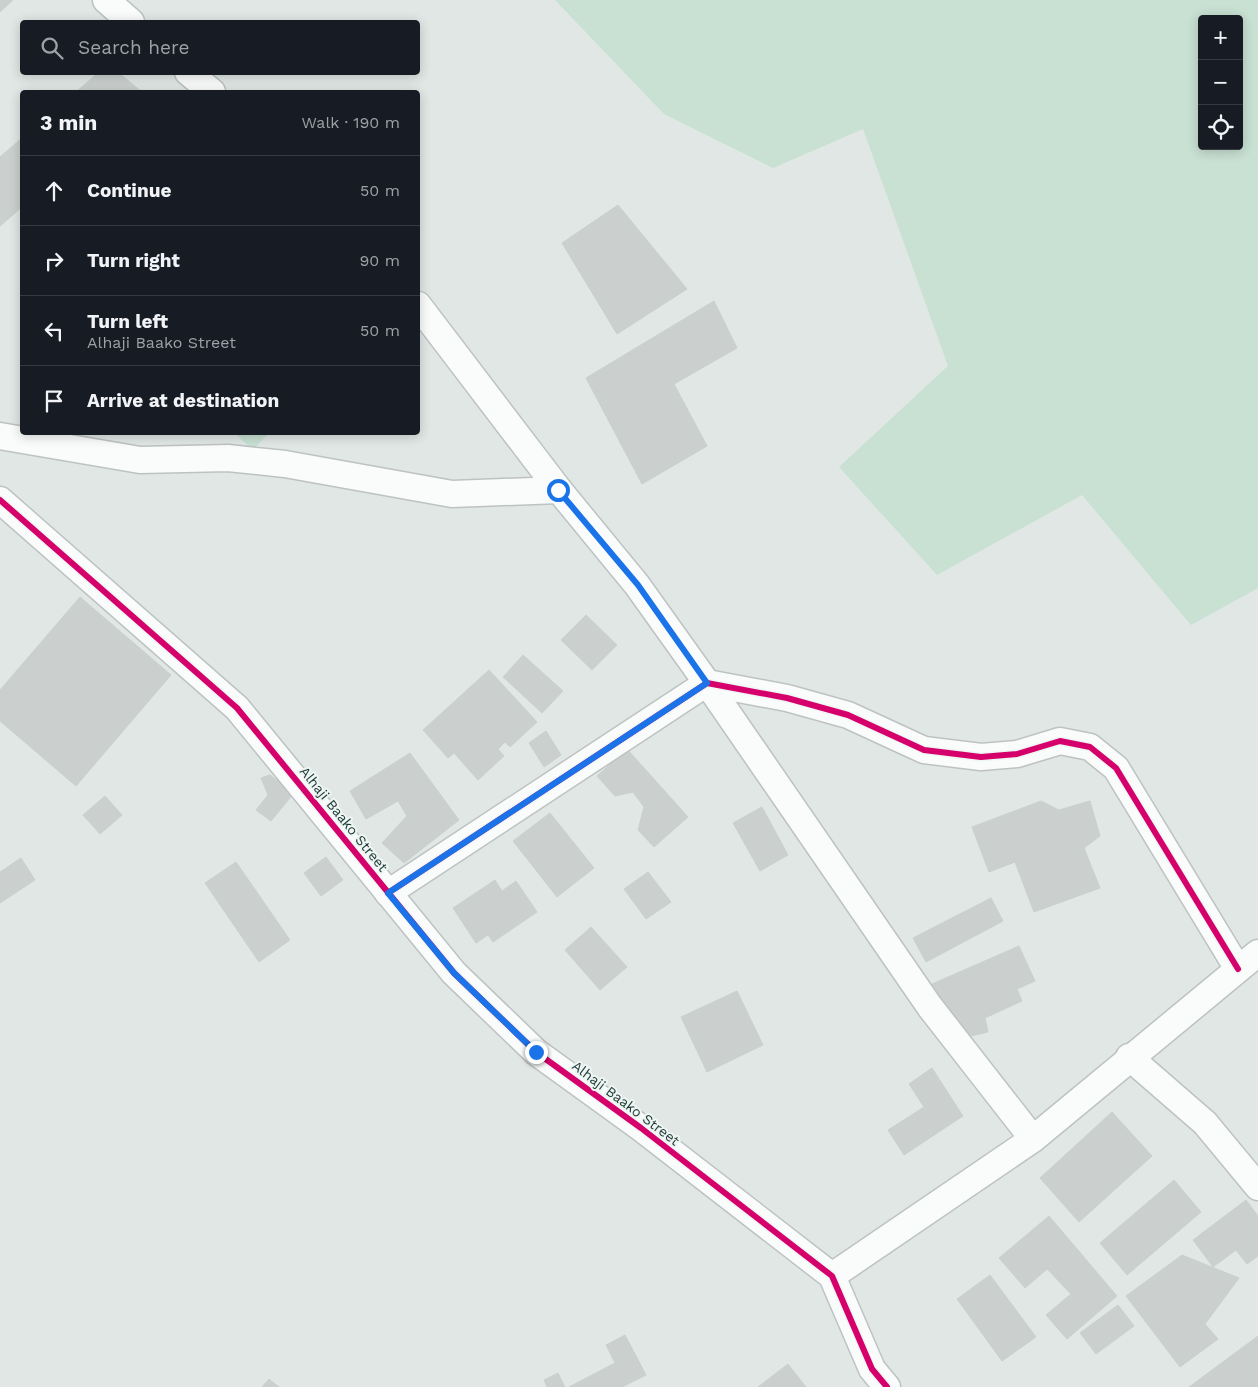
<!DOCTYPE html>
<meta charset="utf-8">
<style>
:root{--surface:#171b24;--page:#242831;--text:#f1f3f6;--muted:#9ea1a6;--line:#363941}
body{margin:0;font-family:"Work Sans",sans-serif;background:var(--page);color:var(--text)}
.controls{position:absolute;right:15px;top:15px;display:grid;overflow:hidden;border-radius:5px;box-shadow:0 2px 12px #0003}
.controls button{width:45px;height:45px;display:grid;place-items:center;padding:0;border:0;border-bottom:1px solid var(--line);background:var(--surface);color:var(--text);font:25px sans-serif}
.stop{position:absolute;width:15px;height:15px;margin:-11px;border:4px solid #1a73e8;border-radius:50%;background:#fff}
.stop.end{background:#1a73e8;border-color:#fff;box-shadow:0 1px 5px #0008}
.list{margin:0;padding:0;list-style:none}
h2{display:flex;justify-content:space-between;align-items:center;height:65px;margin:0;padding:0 20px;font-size:21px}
h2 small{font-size:16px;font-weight:400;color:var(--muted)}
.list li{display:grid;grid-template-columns:32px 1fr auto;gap:15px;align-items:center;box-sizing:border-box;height:70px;padding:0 20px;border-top:1px solid var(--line)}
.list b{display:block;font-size:19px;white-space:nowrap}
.list p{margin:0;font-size:16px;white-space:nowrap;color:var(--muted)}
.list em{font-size:16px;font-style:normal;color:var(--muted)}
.icon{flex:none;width:28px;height:28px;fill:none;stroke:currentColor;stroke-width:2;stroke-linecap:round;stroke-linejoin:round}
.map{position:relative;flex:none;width:1258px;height:1387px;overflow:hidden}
.search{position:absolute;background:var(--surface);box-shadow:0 2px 12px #0003;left:20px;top:20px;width:400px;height:55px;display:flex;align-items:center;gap:12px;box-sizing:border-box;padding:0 18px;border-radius:5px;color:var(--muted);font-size:19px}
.panel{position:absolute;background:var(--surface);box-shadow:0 2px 12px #0003;left:20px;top:90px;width:400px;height:345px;border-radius:5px}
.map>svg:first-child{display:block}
</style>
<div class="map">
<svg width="1258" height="1387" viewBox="0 0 1258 1387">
<rect width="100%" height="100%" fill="#e0e7e5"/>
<!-- green -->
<g fill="#c8e1d3" fill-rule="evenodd">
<path d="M555,0H1258V588L1191,625L1082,495L937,575L839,467L948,366L863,129L773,168L664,114ZM1202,19H1239V146H1202Z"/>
<path d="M234,433H269L253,450Z"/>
</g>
<!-- building -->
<g fill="#cbd0cf" stroke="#c9d0ce">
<path d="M0,0H13L0,12Z"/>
<path d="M99,72H118L142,92H76Z"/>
<path d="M22,138V207L0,226V157Z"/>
<path d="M618,205L687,289L617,334L562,243Z"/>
<path d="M714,301L737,348L674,384L707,446L642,484L586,378Z"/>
<path d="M80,597L171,675L76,786L0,721V690Z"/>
<path d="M586,615L617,645L592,670L561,640Z"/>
<path d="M523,655L563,691L542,713L503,677Z"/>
<path d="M489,670L537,722L510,747L505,742L498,749L504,756L478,780L454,753L448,758L423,730Z"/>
<path d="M546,731L561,755L544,767L529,743Z"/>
<path d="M627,749L688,817L654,847L638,830L644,807L633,792L615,796L597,776Z"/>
<path d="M410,753L459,820L404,863L382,843L407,816L398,801L366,819L350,791Z"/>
<path d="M270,775L294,793L271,821L256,810L268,795L261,778Z"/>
<path d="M105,796L122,815L100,834L83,815Z"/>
<path d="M1041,801L1059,810L1090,801L1100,836L1084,848L1100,888L1034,912L1015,862L989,872L972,827Z"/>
<path d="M762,807L788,855L760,871L733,823Z"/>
<path d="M550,813L594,868L557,897L513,841Z"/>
<path d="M326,857L343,880L321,896L304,873Z"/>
<path d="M21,858L35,880L0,903V872Z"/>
<path d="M236,862L290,940L259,962L205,883Z"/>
<path d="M648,872L671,902L646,919L624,889Z"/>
<path d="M495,880L502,891L516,881L537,912L493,942L488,935L476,943L453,908Z"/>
<path d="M991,898L1003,921L926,962L913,938Z"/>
<path d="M591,927L627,967L600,990L565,950Z"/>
<path d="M1019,946L1035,981L1017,989L1022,1001L985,1018L988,1032L967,1037L932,984Z"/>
<path d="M737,991L763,1045L707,1072L681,1017Z"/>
<path d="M932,1068L963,1116L904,1155L888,1130L924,1107L909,1084Z"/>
<path d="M1112,1112L1152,1156L1079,1222L1040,1178Z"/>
<path d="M1174,1180L1201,1212L1127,1275L1100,1243Z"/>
<path d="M1246,1200L1258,1216V1256L1247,1264L1236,1250L1213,1267L1193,1240Z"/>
<path d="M1049,1216L1117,1296L1067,1339L1046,1315L1071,1294L1047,1269L1025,1288L999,1258Z"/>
<path d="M1182,1255L1239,1278L1205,1324L1218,1339L1180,1367L1126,1296Z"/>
<path d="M990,1275L1036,1337L1002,1361L957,1299Z"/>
<path d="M1118,1305L1134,1326L1096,1354L1080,1333Z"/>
<path d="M625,1335L646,1375L622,1387H569L615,1363L606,1345Z"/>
<path d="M1258,1336V1387H1189Z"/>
<path d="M788,1364L806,1387H758Z"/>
<path d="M558,1373L565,1387H547L544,1380Z"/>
<path d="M269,1379L279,1387H262Z"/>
</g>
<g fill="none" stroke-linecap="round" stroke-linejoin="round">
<!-- minor casing -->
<g stroke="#bdc3c2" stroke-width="29">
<g id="minor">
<path d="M106,0L131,22"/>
<path d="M188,72L212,92"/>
<path d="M418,305L559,490L637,585L707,683L930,1007L1033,1139"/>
<path d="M0,436L140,460L228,458L285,464L452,494L559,490"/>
<path d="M0,500L237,708L454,973L536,1052L641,1128L832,1276L872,1369L887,1387"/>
<path d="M388,893L707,683L787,698L848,715L924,750L981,757L1017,754L1060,741L1090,747L1116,768L1238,969"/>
<path d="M1129,1057L1205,1123L1258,1187"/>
<path d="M832,1276L1033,1139L1258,953"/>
</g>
</g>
<!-- minor -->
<use href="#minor" stroke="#fafbfb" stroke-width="26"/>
<!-- cycleway casing -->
<g stroke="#eef6f3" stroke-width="9">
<g id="cycleway">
<path d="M0,500L237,708L454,973L536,1052L641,1128L832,1276L872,1369L887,1387"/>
<path d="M388,893L707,683L787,698L848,715L924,750L981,757L1017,754L1060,741L1090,747L1116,768L1238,969"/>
</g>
</g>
<!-- cycleway -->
<use href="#cycleway" stroke="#d6006c" stroke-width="6"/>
</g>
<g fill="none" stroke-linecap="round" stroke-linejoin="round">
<!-- route -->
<path stroke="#1a73e8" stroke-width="6" d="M536,1052L454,973L388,893L707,683L638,585L558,490"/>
</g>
<g text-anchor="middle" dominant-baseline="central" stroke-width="4" stroke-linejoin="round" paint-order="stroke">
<!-- street labels -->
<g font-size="14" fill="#1f3936" stroke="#eef6f3">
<text transform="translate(344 819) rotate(51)">Alhaji Baako Street</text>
<text transform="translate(626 1103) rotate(37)">Alhaji Baako Street</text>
</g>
</g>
</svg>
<div class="controls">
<button>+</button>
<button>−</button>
<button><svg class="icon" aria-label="locate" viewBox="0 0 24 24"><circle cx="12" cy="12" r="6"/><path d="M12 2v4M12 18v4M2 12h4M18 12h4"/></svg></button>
</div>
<div class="stop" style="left:558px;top:490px"></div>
<div class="stop end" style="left:536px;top:1052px"></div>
<div class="search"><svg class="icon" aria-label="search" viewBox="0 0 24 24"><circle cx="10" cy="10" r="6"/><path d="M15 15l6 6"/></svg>Search here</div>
<section class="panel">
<h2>3 min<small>Walk · 190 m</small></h2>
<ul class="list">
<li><svg class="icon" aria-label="ahead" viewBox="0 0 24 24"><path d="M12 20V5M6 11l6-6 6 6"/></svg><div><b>Continue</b></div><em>50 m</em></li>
<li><svg class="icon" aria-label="right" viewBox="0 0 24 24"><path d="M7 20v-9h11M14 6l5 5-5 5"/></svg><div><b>Turn right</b></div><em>90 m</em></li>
<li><svg class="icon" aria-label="left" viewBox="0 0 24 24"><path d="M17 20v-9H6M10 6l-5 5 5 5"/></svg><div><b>Turn left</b><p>Alhaji Baako Street</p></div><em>50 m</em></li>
<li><svg class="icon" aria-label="arrive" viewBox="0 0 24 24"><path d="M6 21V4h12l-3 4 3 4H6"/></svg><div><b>Arrive at destination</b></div></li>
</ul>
</section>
</div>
